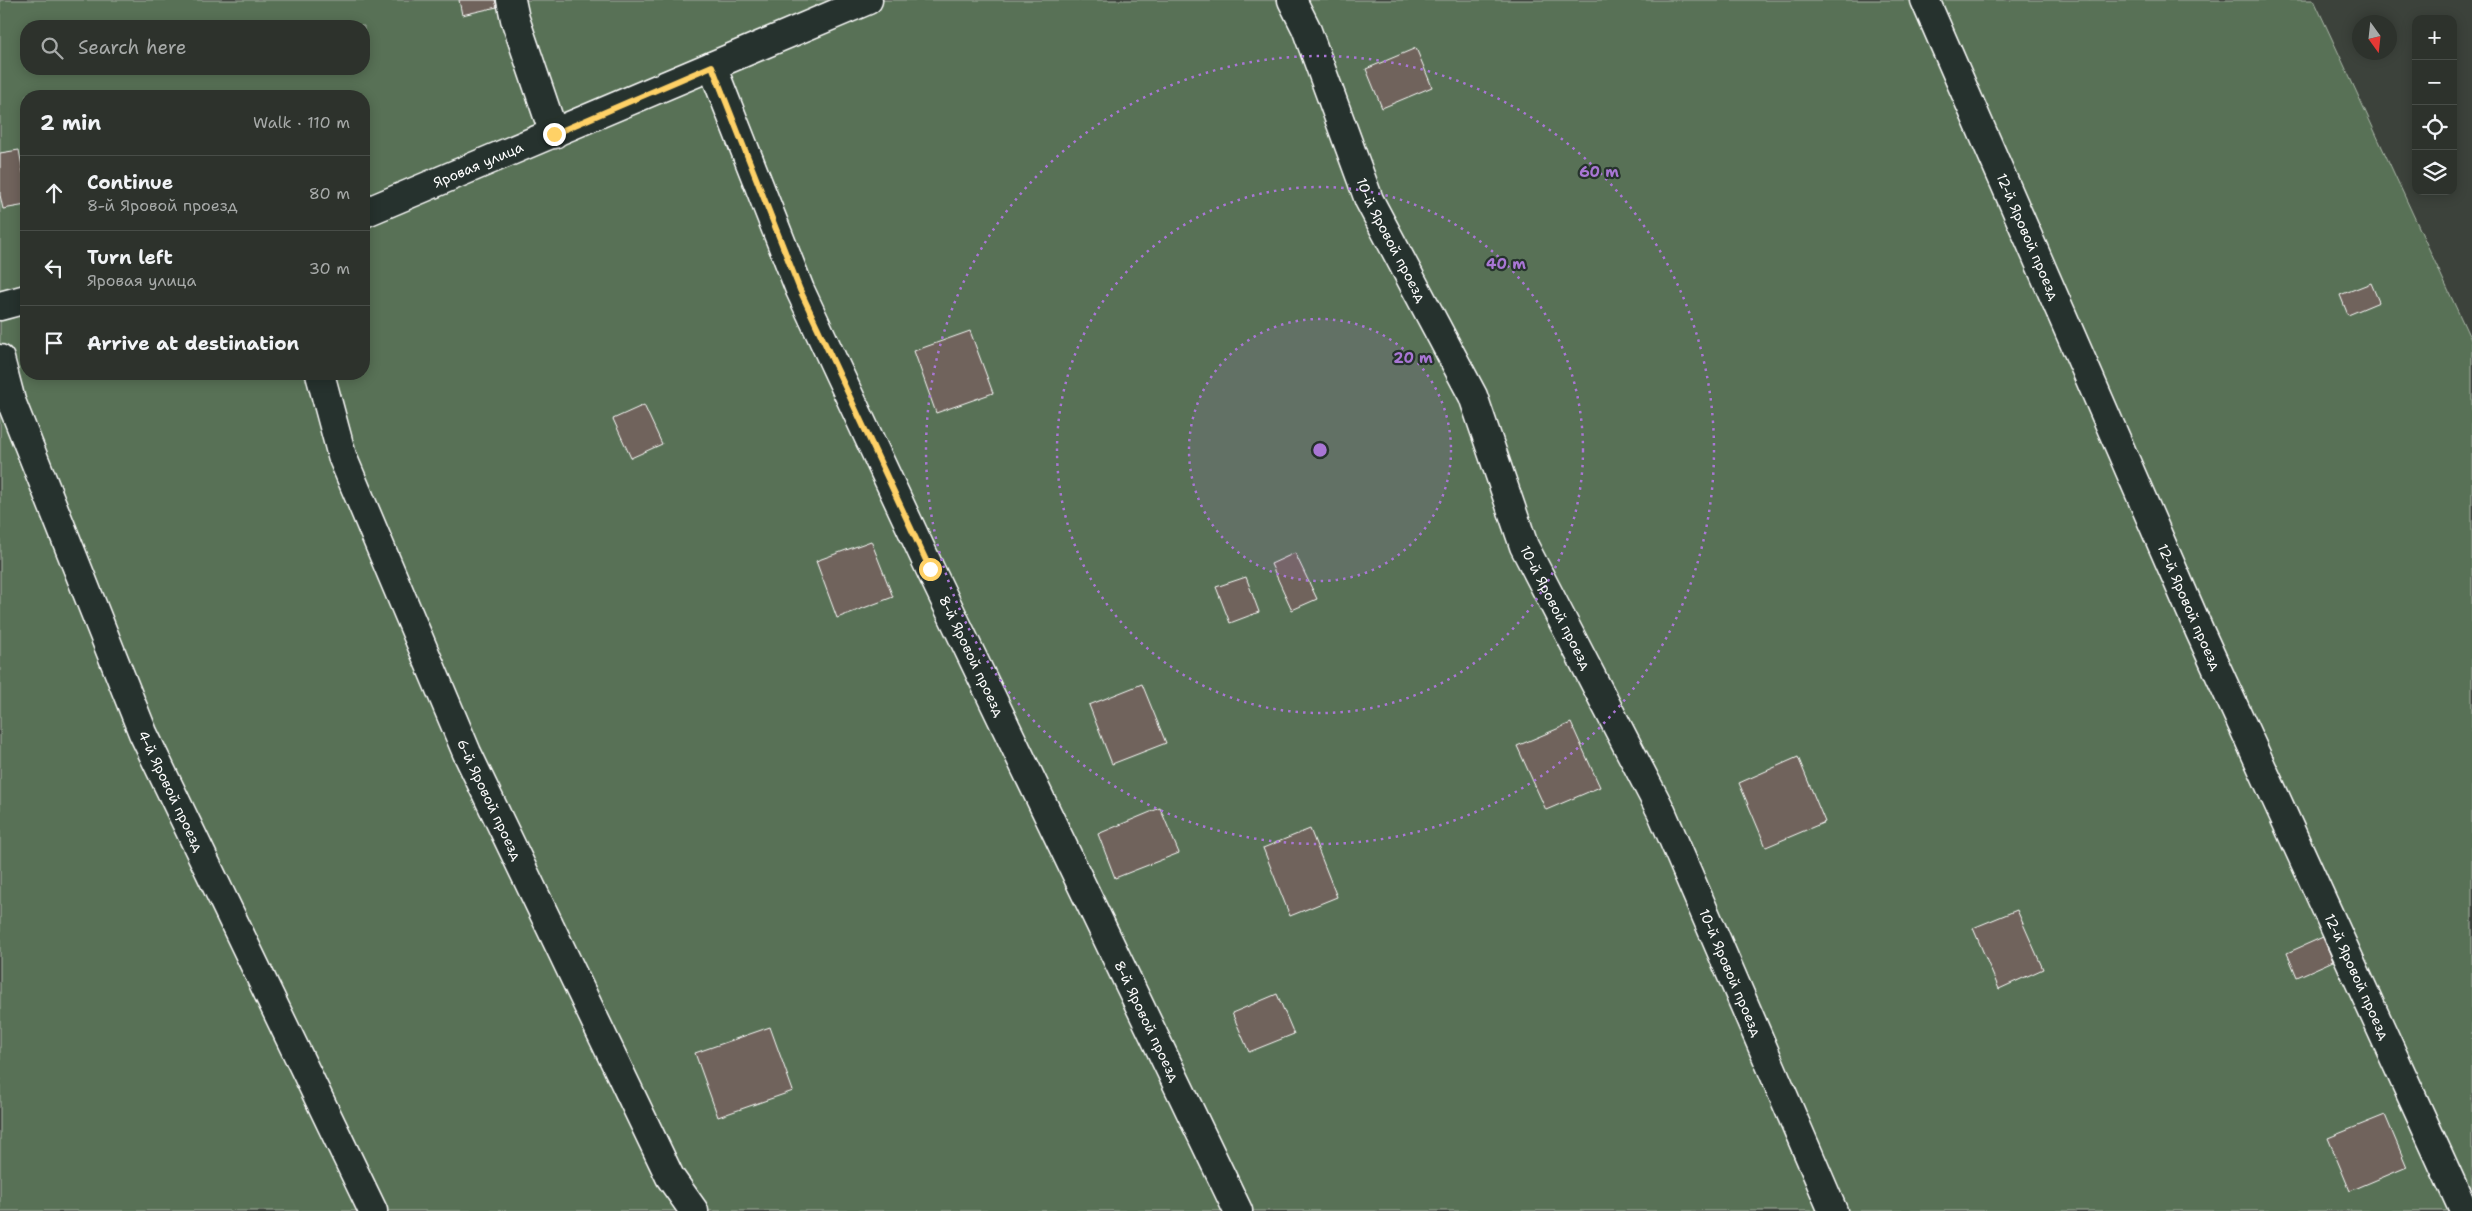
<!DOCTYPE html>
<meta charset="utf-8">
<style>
:root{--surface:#2d322c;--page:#393e38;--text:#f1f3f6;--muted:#a7aaa9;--line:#484d48}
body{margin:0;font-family:"Shantell Sans",sans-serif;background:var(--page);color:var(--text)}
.controls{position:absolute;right:15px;top:15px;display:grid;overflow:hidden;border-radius:10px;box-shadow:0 2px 12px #0003}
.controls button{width:45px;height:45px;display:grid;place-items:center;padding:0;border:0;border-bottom:1px solid var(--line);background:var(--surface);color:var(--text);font:25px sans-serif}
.compass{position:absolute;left:2352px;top:15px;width:45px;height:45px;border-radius:50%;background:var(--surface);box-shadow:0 2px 12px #0003;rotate:165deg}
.stop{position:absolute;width:15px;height:15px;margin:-11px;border:4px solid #ffd166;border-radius:50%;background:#fff}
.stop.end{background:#ffd166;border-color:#fff;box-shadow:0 1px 5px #0008}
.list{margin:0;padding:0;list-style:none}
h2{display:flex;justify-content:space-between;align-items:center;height:65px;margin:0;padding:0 20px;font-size:21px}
h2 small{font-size:16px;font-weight:400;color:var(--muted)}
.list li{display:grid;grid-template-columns:32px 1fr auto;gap:15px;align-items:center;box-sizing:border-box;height:75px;padding:0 20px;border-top:1px solid var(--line)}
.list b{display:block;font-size:19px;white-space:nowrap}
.list p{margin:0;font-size:16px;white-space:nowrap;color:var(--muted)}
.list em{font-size:16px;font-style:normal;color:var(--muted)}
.icon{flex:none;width:28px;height:28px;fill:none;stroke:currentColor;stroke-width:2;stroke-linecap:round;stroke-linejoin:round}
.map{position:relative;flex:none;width:2472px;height:1211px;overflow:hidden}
.search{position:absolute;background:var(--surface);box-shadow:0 2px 12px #0003;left:20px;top:20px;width:350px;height:55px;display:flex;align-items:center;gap:12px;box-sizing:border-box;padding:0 18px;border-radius:20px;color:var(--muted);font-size:19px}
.panel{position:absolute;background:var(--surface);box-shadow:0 2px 12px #0003;left:20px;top:90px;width:350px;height:290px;border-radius:20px}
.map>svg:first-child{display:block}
</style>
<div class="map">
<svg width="2472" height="1211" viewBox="0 0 2472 1211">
<rect width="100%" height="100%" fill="#3c423b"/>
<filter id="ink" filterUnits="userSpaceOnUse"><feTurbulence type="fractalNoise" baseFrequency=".02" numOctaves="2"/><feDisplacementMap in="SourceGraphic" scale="10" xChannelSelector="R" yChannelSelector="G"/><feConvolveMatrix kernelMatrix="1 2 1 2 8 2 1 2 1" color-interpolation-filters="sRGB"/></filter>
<g filter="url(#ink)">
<!-- green -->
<path fill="#587156" stroke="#acb8aa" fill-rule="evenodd" d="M0,0H2314L2472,342V1211H0ZM26,26H364V69H26ZM26,96H364V374H26Z"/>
<!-- building -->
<g fill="#70645b" stroke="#fff">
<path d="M459,0H495L497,7L462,15Z"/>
<path d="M1416,48L1432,87L1382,108L1366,69Z"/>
<path d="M19,150L26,188V205L3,209L0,195V153Z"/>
<path d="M2371,283L2379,302L2348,315L2340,295Z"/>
<path d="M970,331L993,393L936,413L914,351Z"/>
<path d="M644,405L662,444L631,458L613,419Z"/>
<path d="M871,541L893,597L837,618L816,561Z"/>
<path d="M1295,553L1317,599L1292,610L1271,564Z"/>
<path d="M1246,577L1259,612L1230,623L1216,587Z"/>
<path d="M1142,684L1166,743L1112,764L1089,705Z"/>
<path d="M1571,723L1600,787L1546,810L1517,746Z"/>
<path d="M1798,757L1825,822L1766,847L1739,783Z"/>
<path d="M1160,808L1179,853L1115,878L1098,834Z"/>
<path d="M1310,829L1337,897L1290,916L1263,848Z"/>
<path d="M2017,910L2043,969L1999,989L1973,928Z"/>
<path d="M2323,937L2333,961L2297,977L2287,953Z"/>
<path d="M1277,994L1294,1034L1249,1052L1232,1013Z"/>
<path d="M770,1027L793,1091L718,1117L695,1053Z"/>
<path d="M2385,1115L2407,1167L2350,1191L2328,1138Z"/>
</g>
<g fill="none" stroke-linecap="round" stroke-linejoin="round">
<!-- minor casing -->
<g stroke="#fff" stroke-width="31">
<g id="minor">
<path d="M511,0L515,19L554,134"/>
<path id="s1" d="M1292,0L1306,28L1369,200L1473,396L1524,546L1661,811L1833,1211"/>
<path id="s2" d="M1925,0L2200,632L2464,1211"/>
<path id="s3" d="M712,66L800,290L930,569L1238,1211"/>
<path id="s4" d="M364,213L868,0"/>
<path d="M0,306L26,299"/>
<path id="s5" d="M0,359L11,401L143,733L373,1211"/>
<path id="s6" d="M320,374L342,456L467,753L670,1177L694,1211"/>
</g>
</g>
<!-- minor -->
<use href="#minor" stroke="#26332d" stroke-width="28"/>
</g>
</g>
<g fill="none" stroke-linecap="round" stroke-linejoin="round" filter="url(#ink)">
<!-- route -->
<path stroke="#ffd166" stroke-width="6" d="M554,134L712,66L800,290L930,569"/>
</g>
<!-- distance rings -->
<circle cx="1320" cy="450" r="131" fill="#a976d5" fill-opacity=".12"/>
<g fill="none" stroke="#a976d5" stroke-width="2.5" stroke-dasharray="2.5 5">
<circle cx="1320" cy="450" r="131"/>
<circle cx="1320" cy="450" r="263"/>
<circle cx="1320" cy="450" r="394"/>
</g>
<g text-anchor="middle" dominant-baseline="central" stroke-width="4.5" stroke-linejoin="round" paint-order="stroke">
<!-- street labels -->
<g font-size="14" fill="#fff" stroke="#26332d">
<text stroke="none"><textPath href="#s4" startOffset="124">Яровая улица</textPath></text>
<text stroke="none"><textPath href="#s2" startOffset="258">12-й Яровой проезд</textPath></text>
<text stroke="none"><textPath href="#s1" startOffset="260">10-й Яровой проезд</textPath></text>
<text stroke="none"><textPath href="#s1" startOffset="664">10-й Яровой проезд</textPath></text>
<text stroke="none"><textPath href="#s2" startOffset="662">12-й Яровой проезд</textPath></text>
<text stroke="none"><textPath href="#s3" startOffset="645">8-й Яровой проезд</textPath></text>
<text stroke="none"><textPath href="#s5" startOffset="465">4-й Яровой проезд</textPath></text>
<text stroke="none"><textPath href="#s6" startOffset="459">6-й Яровой проезд</textPath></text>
<text stroke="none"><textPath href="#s1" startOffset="1069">10-й Яровой проезд</textPath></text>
<text stroke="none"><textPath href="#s2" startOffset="1068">12-й Яровой проезд</textPath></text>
<text stroke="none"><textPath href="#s3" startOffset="1050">8-й Яровой проезд</textPath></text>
</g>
</g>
<circle cx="1320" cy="450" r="8" fill="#a976d5" stroke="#26332d" stroke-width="2.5"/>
<g font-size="15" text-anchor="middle" font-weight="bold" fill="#a976d5" stroke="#26332d" stroke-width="4.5" stroke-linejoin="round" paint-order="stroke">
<text x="1599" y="177">60 m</text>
<text x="1506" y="269">40 m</text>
<text x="1413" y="363">20 m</text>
</g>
</svg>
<div class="controls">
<button>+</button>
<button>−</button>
<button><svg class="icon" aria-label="locate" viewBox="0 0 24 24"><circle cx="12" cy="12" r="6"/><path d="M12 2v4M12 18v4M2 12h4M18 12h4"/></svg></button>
<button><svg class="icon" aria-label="layers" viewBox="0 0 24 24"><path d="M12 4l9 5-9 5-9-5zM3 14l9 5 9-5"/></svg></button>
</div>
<svg class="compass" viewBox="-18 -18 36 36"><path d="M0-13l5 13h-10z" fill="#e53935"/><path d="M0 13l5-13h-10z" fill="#a7aaa9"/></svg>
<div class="stop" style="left:930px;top:569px"></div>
<div class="stop end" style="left:554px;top:134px"></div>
<div class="search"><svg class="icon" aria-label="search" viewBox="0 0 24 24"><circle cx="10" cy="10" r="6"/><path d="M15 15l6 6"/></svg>Search here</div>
<section class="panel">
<h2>2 min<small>Walk · 110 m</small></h2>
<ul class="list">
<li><svg class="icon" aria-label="ahead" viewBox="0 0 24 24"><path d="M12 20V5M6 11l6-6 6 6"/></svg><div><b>Continue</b><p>8-й Яровой проезд</p></div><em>80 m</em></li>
<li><svg class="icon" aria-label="left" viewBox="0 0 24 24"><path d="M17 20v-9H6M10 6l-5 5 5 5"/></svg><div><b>Turn left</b><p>Яровая улица</p></div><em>30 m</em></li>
<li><svg class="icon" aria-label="arrive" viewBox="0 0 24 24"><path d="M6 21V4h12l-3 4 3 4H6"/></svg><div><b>Arrive at destination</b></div></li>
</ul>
</section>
</div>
